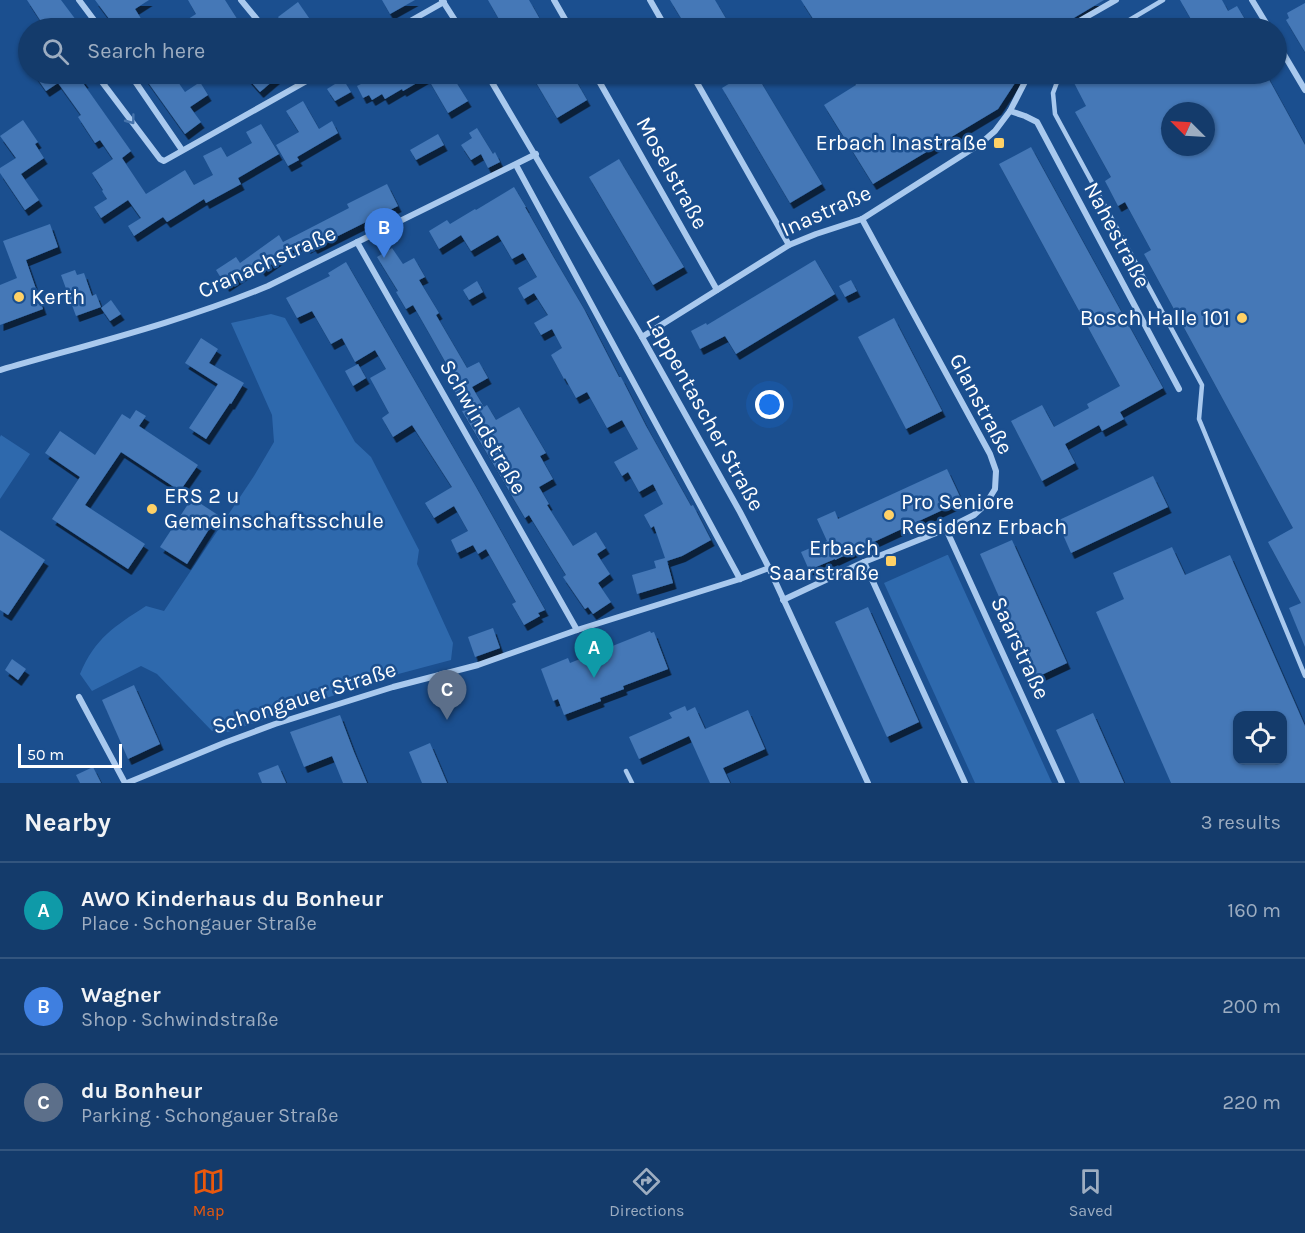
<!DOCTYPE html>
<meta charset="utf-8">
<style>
:root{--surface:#143b6b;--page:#214673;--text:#f1f3f6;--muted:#9dadc1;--line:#33557e;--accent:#ea580c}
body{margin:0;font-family:Karla,sans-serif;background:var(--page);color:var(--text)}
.controls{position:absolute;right:18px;bottom:18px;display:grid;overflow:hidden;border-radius:12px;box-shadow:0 2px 4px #0004}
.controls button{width:54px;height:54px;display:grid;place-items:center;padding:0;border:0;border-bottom:2px solid var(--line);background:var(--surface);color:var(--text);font:30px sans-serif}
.compass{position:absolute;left:1161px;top:102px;width:54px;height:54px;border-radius:50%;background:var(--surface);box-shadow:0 2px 4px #0004;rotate:294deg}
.scale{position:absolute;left:18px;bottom:15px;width:104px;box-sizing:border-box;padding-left:6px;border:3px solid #fff;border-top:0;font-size:16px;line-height:21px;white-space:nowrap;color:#fff;-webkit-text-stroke:4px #1b4f8f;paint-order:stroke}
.you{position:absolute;left:770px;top:405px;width:21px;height:21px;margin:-15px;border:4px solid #fff;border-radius:50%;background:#1a73e8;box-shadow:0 0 0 9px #1a73e833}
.badge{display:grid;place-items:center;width:39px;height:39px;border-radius:50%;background:var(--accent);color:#fff;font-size:20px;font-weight:700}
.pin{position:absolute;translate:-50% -50px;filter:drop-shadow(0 2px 3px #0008)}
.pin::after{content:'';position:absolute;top:32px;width:21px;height:18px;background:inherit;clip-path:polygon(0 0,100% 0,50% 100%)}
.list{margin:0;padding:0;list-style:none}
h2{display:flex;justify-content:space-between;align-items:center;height:78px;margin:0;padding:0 24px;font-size:26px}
h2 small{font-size:20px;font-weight:400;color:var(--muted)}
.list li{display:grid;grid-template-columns:39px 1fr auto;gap:18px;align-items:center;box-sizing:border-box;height:96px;padding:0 24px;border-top:2px solid var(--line)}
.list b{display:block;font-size:22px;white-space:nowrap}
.list p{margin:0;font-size:20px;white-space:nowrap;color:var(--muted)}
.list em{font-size:20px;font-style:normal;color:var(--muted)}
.icon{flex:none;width:33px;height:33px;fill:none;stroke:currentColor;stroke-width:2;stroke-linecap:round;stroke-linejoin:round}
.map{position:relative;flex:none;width:1305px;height:783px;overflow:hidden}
.search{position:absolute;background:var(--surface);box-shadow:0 2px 4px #0004;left:18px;right:18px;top:18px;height:66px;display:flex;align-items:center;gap:15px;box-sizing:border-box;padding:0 21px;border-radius:33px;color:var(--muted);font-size:22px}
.sheet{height:366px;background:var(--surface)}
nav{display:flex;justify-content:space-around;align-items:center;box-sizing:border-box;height:84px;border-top:2px solid var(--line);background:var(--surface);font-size:16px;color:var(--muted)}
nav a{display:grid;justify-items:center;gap:3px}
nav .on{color:var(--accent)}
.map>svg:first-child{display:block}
</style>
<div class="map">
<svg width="1305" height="783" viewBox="0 0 1305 783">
<defs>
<filter id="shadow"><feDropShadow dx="3.5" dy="6" stdDeviation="0" flood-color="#0009"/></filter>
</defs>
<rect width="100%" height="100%" fill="#1b4f8f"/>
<!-- green -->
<g fill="#2e69ad">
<path d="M271,314L285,318L355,442L371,457L419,550L417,564L453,643L451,660L387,677L228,732L212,731L157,674L141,666L92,691L80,674C95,638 115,626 146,606L164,611L254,476L274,442L272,415L231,323Z"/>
<path d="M1,435L30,454L0,499V437Z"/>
<path d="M947,555H948L1052,783H975L884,583Z"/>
</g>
<!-- building -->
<g fill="#4478b7" fill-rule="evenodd" filter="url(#shadow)">
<path d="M27,0H61L82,28H54L48,19L42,23Z"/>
<path d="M95,0H149L135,9L147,28H116Z"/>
<path d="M188,0H225L243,28H174L196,14Z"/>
<path d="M382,0H415L390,14Z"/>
<path d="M488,0H529L545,28H504Z"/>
<path d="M670,0H715L728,22L717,28H687Z"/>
<path d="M801,0H1104L1057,28H819Z"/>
<path d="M1180,0H1222L1228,11L1237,6L1250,28H1196Z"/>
<path d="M298,2L316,28H286L278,17Z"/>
<path d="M1305,3V52L1286,20L1289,18L1287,13Z"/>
<path d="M34,74H79L85,82L83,83L131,151L122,158L146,194L185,170L194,185L213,175L203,156L221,147L227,157L252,143L246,132L261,124L279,154L238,178L241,184L206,203L204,199L167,222L163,217L134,236L128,226L141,218L128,200L101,218L94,207L107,199L102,191L103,190L92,173L113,159L100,140L95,143L78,117L81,115L58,83L46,91Z"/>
<path d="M142,74H168L173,81L176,79L185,92L200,82L208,95L190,107L201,122L185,134Z"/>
<path d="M244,74H281L260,92Z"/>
<path d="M371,74H451L468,101L448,113L427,77L403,91L402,89L385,99L382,94L372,100L369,95L363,98L357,86L373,78Z"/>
<path d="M531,74H572L587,100L557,118Z"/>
<path d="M745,74H756L822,184L790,203L722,88Z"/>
<path d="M849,74H1021L998,109L873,184L824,105L856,85Z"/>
<path d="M1082,74H1266L1305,145V647L1289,608L1301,603L1268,542L1293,528L1144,254L1151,250L1125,202L1118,206L1105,181L1111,177L1075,112L1086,106L1072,79ZM1170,111H1206V147H1170Z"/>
<path d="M343,79L351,92L335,101L327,89Z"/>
<path d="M303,101L319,129L332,121L338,133L297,157L299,160L288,166L276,145L299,132L286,111Z"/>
<path d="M23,120L38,142L35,144L44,158L21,174L39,200L25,210L0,173V168L16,158L0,136Z"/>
<path d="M477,128L493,154L495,152L500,162L488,168L481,154L471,160L461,145L472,138L469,133Z"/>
<path d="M438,134L444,145L416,160L410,150Z"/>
<path d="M1031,147L1163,388L1120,412L1124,419L1102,431L1099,425L1065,444L1075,463L1042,481L1011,421L1042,405L1054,427L1089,408L1087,404L1120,386L999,164Z"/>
<path d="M619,159L684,267L653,285L589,177Z"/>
<path d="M387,184L398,206L314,248L312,245L307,248L303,242L262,271L258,265L226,286L216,270L236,257L240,263L279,235L283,242L349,208L347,204Z"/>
<path d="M514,187L526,207H525L554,258L584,309L619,377H621L646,426L691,506L693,505L711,540L682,556L667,561L673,583L637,594L632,575L656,568L654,561L665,558L654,526L651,528L644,515L663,504L653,484L639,492L628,472L622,476L614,462L638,449L622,420L607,428L587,392L576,398L565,378L564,379L551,355L562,348L552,329L541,335L534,323L548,315L534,293L524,299L518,288L537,277L523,253L512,259L498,235L471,251L461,235L439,249L429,231L447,220L450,224L475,209L476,210Z"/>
<path d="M50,224L58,247L26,260L43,309L0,325V285L17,278L3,241Z"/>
<path d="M392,248L403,264L414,258L425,277L419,280L439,313L436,315L467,368L479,362L488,378L472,387L484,407L487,405L496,420L519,407L546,453L540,456L553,479L539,487L549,504L547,505L573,546L596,532L606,548L597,554L610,574L598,583L611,602L593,614L588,607L585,609L563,577L566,575L529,515L525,518L462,411L464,410L448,378L451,377L449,373L451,372L429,333L413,305L406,309L396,292L398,291L377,257Z"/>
<path d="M815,260L835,294L736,354L725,336L700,349L691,331L706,323L707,325Z"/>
<path d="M346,262L476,487L545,610L538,613L540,616L524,625L512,604L516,602L486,549L478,554L473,545L457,553L451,540L468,531L454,506L434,518L425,503L452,487L412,425L393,437L382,418L389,413L370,378L386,369L375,350L355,362L342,338L331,344L312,311L297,318L286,298L330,276L328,273Z"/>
<path d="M75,270L77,275L84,273L92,296L96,294L101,307L76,316L61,275Z"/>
<path d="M851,280L857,291L845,297L839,286Z"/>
<path d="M477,281L483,292L469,300L463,290Z"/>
<path d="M111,300L121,314L110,321L101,308Z"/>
<path d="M894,318L942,411L906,429L858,337Z"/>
<path d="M201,338L218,349L209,363L244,383L231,404L230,403L206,439L189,428L218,384L185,363Z"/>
<path d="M358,364L366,378L353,386L345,371Z"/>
<path d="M136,410L146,416L139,426L198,465L180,491L121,452L85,505L145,544L128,569L52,519L80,477L45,453L60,431L95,455L122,414L130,419Z"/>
<path d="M947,469L962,501L835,560V559L809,570L801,552L827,541L817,519L835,511L838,519Z"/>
<path d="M1153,476L1168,507L1071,553L1057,521Z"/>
<path d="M192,498L218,515L187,564L160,547Z"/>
<path d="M0,530L45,560L8,615L0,610Z"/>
<path d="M1012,540L1067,663L1035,678L980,554Z"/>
<path d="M1172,547L1185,575L1230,555L1305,726V783H1171L1096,612L1124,599L1113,573ZM1238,716H1282V760H1238Z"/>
<path d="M868,607L919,722L887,737L835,622Z"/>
<path d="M493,628L500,648L475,657L468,637Z"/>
<path d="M650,631L651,633L654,632L668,669L623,686L624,689L600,698L601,701L564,715L558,699L553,701L541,669L568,658L570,663Z"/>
<path d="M12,659L26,669L18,680L5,670Z"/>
<path d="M134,685L160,744L128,759L102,700Z"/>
<path d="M685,706L687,711L695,707L705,729L748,710L765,749L723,768L730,783H710L689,736L639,759L629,737L672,718L669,713Z"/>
<path d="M1093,713L1124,783H1080L1056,730Z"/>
<path d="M340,715L354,752L367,783H343L332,756L304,767L290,732Z"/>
<path d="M430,743L447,783H422L409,752Z"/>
<path d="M278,765L286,783H262L258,773Z"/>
<path d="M93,767L101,783H80L76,775Z"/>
</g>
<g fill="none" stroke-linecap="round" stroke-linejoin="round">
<!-- service -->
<g stroke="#a9c9ee" stroke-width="4.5">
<path d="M1116,28L1163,0"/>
<path d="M1060,74L1053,93L1055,114L1202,385L1199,419L1305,676"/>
<path d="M626,771L632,783"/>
</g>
<!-- minor -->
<g stroke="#a9c9ee" stroke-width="6">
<path d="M79,0L100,28"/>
<path d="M241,0L264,28"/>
<path d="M442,0L460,28"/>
<path d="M554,0L570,28"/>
<path d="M650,0L666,28"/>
<path d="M1252,0L1269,28"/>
<path d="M398,28L444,2"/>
<path d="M1067,28L1116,0"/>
<path d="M1276,41L1305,90"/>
<path d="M96,74L160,159L164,161L319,74"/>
<path d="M130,74L182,150"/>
<path d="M487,74L642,337L740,512L769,568L868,783"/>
<path d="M595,74L717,290"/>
<path d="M692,74L789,245"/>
<path d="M1010,111L1025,116L1037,122L1179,389"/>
<path d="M516,165L740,579"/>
<path d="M357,242L577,630"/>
<path d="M642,337L789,245L816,234L862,219L980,144L995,131L1010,111L1029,74"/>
<path d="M0,370C90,344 181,322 268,286L536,154"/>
<path d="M946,529L1062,783"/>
<path d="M864,562L965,783"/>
<path d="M783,600L864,562L946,529L974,515L985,505L995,489L996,471L990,454L862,219"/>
<path d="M79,697L125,783"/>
<path d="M127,783L224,743L275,724L393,687L478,665L577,630L740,579L769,568"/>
</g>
</g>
<!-- one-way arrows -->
<defs><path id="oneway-chevron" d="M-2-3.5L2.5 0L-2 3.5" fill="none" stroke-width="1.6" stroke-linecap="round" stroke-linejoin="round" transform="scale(1.5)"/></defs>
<use stroke="#4674ac" href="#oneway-chevron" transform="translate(131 120) rotate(53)"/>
<!-- markers -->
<g fill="#ffd166" stroke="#1b4f8f" stroke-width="2">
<rect x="993" y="137" width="12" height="12" rx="3"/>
<circle cx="19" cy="297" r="6"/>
<circle cx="1242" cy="318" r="6"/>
<circle cx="152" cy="509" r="6"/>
<circle cx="889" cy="515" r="6"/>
<rect x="885" y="555" width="12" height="12" rx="3"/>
</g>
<g text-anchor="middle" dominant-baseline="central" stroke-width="5" stroke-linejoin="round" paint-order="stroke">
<!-- poi labels -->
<g font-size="22" fill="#fff" stroke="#1b4f8f" text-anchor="end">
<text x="987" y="143">Erbach Inastraße</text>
<text x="31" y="297" text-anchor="start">Kerth</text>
<text x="1230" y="318">Bosch Halle 101</text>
<text x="164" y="496" text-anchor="start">ERS 2 u<tspan x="164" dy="25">Gemeinschaftsschule</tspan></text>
<text x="901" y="502" text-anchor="start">Pro Seniore<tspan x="901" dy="25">Residenz Erbach</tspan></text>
<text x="879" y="548">Erbach<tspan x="879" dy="25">Saarstraße</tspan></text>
</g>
<!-- street labels -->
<g font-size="22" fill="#fff" stroke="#1b4f8f">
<text transform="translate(672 173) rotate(61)">Moselstraße</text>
<text transform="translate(826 211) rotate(-24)">Inastraße</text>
<text transform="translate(1117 235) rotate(62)">Nahestraße</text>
<text transform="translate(267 262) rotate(-24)">Cranachstraße</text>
<text transform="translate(981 404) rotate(62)">Glanstraße</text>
<text transform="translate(705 413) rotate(61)">Lappentascher Straße</text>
<text transform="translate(483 427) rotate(60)">Schwindstraße</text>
<text transform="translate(1020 648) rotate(65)">Saarstraße</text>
<text transform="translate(304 698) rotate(-18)">Schongauer Straße</text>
</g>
</g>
</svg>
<div class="controls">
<button><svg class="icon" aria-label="locate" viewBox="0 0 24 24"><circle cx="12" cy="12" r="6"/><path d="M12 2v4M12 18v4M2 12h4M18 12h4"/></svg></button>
</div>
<svg class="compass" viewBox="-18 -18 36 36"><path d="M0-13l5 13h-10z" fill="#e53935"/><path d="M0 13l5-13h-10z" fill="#9dadc1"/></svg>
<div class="scale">50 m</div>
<div class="you"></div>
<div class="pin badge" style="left:594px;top:678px;background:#0f9aa8">A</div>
<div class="pin badge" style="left:384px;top:258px;background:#3f7fe0">B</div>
<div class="pin badge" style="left:447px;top:720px;background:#5c6f8a">C</div>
<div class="search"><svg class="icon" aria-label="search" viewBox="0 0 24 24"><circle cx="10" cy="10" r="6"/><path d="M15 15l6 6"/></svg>Search here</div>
</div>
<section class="sheet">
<h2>Nearby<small>3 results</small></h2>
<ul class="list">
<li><span class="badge" style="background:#0f9aa8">A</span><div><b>AWO Kinderhaus du Bonheur</b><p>Place · Schongauer Straße</p></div><em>160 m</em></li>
<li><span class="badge" style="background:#3f7fe0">B</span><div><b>Wagner</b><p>Shop · Schwindstraße</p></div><em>200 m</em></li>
<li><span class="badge" style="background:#5c6f8a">C</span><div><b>du Bonheur</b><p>Parking · Schongauer Straße</p></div><em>220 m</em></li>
</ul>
</section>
<nav>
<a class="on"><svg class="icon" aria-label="map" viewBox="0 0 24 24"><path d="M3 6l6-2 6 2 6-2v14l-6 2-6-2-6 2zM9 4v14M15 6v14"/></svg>Map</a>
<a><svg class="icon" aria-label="directions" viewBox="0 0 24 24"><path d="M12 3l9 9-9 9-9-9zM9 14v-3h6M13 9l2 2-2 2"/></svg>Directions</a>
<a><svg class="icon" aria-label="saved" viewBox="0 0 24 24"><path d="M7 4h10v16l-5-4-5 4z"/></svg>Saved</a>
</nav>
